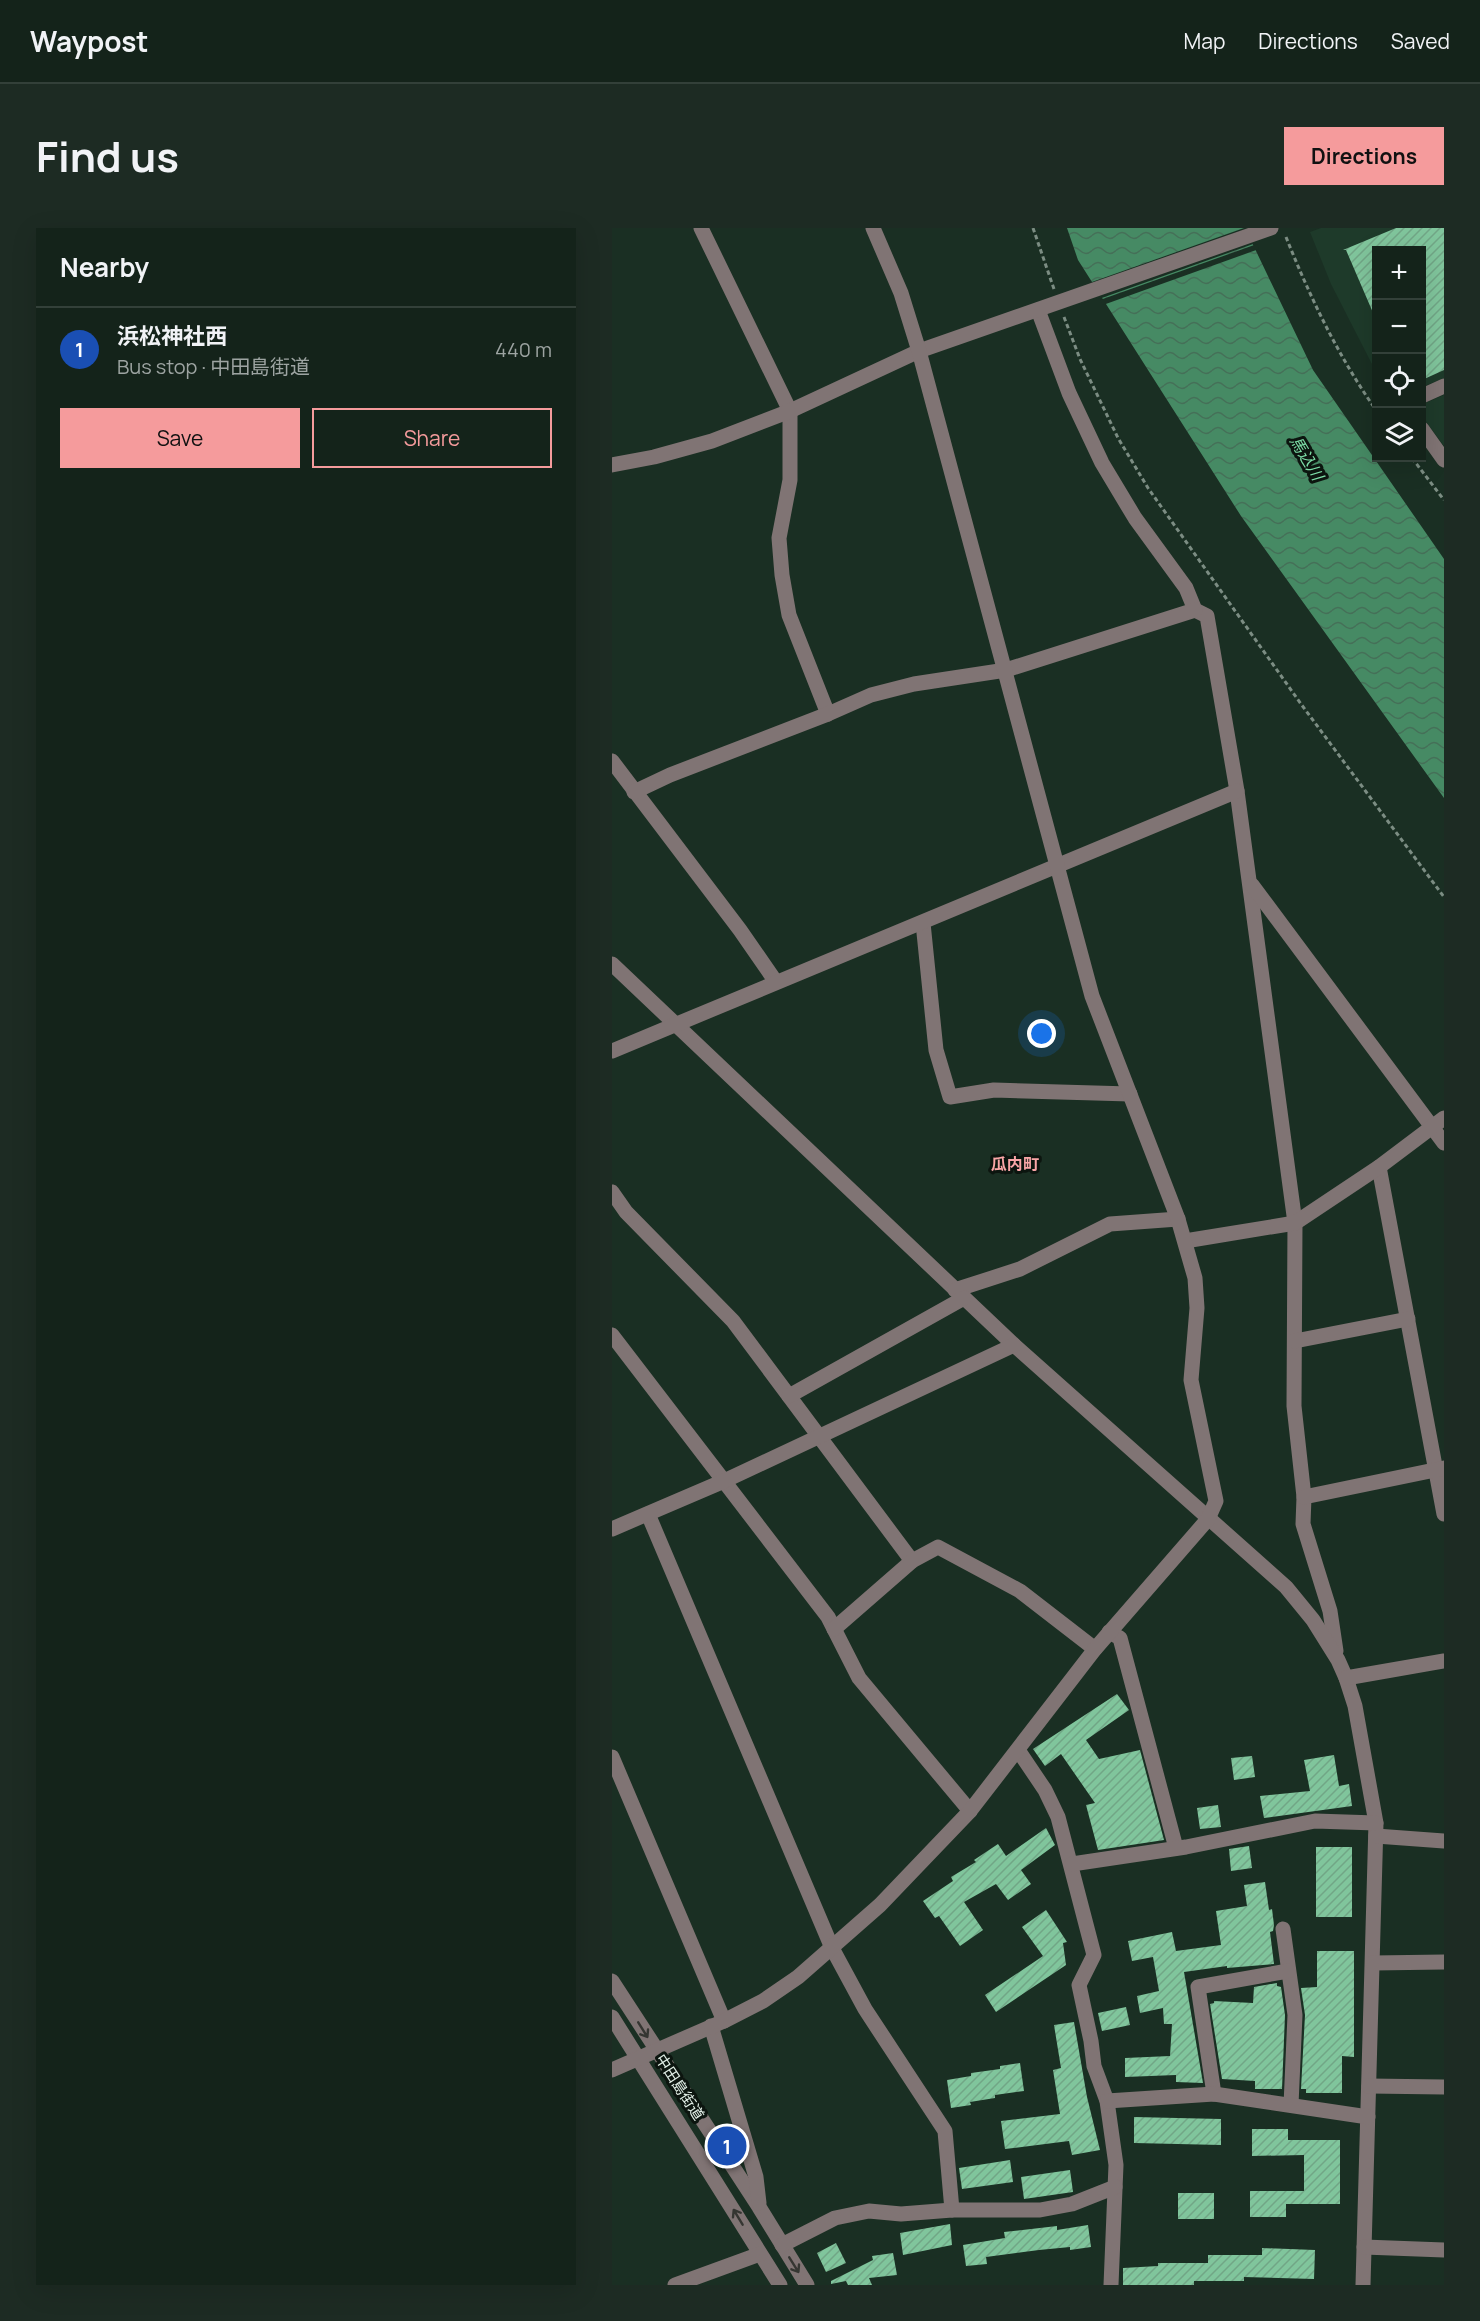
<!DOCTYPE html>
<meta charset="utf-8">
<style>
:root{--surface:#14231a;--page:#1d2b23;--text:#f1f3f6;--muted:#9da4a2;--line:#334039;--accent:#f59b9c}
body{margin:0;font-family:Manrope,"Noto Sans JP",sans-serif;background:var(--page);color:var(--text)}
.controls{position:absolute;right:18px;top:18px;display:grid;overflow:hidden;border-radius:0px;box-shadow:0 6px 24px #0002}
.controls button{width:54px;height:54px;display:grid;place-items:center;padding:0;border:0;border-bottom:2px solid var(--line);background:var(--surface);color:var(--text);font:30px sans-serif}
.you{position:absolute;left:430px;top:806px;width:21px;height:21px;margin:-15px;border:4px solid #fff;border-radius:50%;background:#1a73e8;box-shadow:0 0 0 9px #1a73e833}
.badge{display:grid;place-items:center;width:39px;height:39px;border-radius:50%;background:var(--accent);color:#fff;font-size:20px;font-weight:700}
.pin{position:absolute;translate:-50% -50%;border:3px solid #fff;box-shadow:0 2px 6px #0006}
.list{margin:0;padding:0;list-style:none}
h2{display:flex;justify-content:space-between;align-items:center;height:78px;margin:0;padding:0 24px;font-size:26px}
h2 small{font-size:20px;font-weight:400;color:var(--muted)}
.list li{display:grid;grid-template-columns:39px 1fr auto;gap:18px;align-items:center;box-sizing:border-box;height:84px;padding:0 24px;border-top:2px solid var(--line)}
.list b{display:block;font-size:22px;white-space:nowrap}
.list p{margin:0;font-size:20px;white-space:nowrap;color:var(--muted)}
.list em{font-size:20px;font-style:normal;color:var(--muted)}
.actions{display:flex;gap:12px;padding:18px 24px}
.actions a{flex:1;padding:14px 0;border:2px solid var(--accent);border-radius:0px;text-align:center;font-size:21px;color:var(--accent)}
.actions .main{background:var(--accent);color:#111}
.icon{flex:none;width:33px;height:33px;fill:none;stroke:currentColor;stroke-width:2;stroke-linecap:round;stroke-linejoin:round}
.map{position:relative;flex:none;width:832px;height:2057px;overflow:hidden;border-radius:0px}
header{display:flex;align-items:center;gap:36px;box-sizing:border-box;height:84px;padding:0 30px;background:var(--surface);border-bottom:2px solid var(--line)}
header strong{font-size:28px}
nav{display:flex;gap:33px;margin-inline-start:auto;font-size:21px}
.intro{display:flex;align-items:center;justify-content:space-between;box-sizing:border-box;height:144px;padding:0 36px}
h1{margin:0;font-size:42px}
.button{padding:15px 27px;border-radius:0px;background:var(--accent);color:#111;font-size:21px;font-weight:700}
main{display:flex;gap:36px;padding:0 36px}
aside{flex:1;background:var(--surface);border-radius:0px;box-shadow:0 6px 24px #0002}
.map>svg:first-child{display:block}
</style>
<header>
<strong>Waypost</strong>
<nav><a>Map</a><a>Directions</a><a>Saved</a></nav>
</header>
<div class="intro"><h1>Find us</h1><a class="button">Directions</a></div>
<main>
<aside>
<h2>Nearby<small></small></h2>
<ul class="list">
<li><span class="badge" style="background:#1a4fb4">1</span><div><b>浜松神社西</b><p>Bus stop · 中田島街道</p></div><em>440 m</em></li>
</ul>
<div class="actions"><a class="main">Save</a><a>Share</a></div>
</aside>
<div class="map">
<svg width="832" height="2057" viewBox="0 0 832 2057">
<defs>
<pattern id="water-waves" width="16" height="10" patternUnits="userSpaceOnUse" patternTransform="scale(1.5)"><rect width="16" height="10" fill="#468a64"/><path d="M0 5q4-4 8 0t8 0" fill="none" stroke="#457058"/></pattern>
<pattern id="building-hatch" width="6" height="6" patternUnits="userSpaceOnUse" patternTransform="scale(1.5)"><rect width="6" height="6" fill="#80c59c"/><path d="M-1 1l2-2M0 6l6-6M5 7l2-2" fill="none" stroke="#71a686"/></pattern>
</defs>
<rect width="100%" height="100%" fill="#1a2f23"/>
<!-- built -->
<g fill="#1e3a2a">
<path d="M709,0H832V150L810,159V22H764V144L719,56L698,4Z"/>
<path d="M832,167V218L810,188V180L811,176Z"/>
</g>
<!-- water -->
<path fill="url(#water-waves)" d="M455,0H633L701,142L832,331V570L629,288L466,32Z"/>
<!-- pier -->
<g fill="#1a2f23">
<path d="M632,0H637L644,15L487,71L477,55Z"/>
<path d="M645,16L647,21L491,77L488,72Z"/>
</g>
<!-- building -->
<g fill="url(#building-hatch)">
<path d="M784,0H832V142L810,152V22H765V94L734,22H731Z"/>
<path d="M505,1466L517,1482L474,1512L487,1531L528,1522L552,1612L486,1622L474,1577L483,1575L449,1526L433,1538L421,1521Z"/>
<path d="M722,1527L727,1558L737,1556L740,1578L652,1590L648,1568L698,1563L692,1532Z"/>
<path d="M640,1528L643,1549L622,1552L619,1530Z"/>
<path d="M606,1577L609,1599L588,1601L585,1580Z"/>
<path d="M434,1600L443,1617L409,1642L419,1656L396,1672L384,1656L352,1674L371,1702L348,1718L327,1688L323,1690L311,1673L341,1653L339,1649L364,1634L362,1632L386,1616L394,1628Z"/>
<path d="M637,1618L640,1640L619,1643L617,1621Z"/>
<rect x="704" y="1619" width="36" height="70"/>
<path d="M653,1654L657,1682L660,1681L662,1697L661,1703L658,1704L662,1736L615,1740V1738L572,1744L591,1855L564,1854V1847L513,1849V1830L558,1828L560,1796H552L551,1780L528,1785L525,1768L547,1763L541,1729L520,1733L516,1713L560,1704L564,1723L609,1717L604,1683L635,1678L632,1657Z"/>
<path d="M434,1682L455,1714L451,1715L454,1737L384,1784L373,1767L431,1728L410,1699Z"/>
<path d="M705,1723H742V1829L730,1828V1865H694V1861H689L693,1787L689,1760L705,1759Z"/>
<path d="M665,1755V1758L669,1759L673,1787L670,1861H643V1853L610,1851L598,1776L602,1775V1773L641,1775L642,1759Z"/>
<path d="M514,1779L518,1797L490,1803L486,1785Z"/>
<path d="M462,1794L475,1869L488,1922L460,1927L457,1913L393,1921L389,1893L448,1886L441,1842L449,1840L442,1797Z"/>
<path d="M408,1835L412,1863L383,1867V1870L358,1874L359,1877L339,1880L335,1852L359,1848V1845L388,1841V1838Z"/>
<path d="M522,1889L609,1891V1917L522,1915Z"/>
<path d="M640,1901H676V1912H728V1976H674V1989H638V1963H692V1927L640,1928Z"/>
<path d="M398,1932L401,1954L350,1961L347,1940Z"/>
<path d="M458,1942L461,1964L412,1971L409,1949Z"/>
<rect x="566" y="1965" width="36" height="26"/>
<path d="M338,1996L340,2017L291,2027L288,2005Z"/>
<path d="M476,1997L479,2019L458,2022V2019L427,2022L374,2029L375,2036L354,2038L351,2017L393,2010L392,2004L445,1998V2002Z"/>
<path d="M224,2015L234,2035L214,2044L205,2025Z"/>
<path d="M650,2020L703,2022L702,2051L632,2049V2053H582V2057H511V2040L546,2038V2035H596V2027H650Z"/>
<path d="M281,2025L285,2047L257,2050L260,2057H236L234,2053L219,2056V2053L261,2032L260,2028Z"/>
</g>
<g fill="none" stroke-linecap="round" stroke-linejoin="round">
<!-- path -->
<g stroke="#7c8d83" stroke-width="3" stroke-dasharray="4.5 3" stroke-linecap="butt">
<path d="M421,0L442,61"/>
<path d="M674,9C698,69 726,128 764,182"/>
<path d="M452,89L468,131L506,210L536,260L689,476L832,669"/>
<path d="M800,230L832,272"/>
</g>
<!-- minor -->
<g stroke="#807474" stroke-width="15">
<path d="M89,0L178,183V252L167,310L170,347L177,387L216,486"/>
<path d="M426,82L457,165L490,235L523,290L574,360L583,382L595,388L625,563L683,995L682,1178L692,1269L691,1296L718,1383L724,1423"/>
<path d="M810,168L832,158"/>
<path d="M810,201L832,232"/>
<path d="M0,237L42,229L100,213L178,183L307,123L659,0"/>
<path d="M0,533L128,702L164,754"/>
<path d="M22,564L58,547L216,486L259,467L302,456L394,442L583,382"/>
<path d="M640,657L832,915"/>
<path d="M311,695L324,822L338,869L382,862L518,866"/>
<path d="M0,736L402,1117L674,1359L701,1392L726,1432L734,1450L743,1478L764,1595L751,2057"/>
<path d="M0,823L625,563"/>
<path d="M767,939L832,1286"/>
<path d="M0,964L14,984L121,1093L300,1333"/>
<path d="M573,1013L683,995L767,939L832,890"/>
<path d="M343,1062L408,1041L498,996L566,991"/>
<path d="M0,1107L216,1389L247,1450L358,1583"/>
<path d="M683,1113L796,1091"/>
<path d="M177,1168L352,1070"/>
<path d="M692,1269L832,1240"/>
<path d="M36,1286L220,1720L253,1781L333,1903L340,1982"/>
<path d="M0,1301L112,1253L402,1117"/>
<path d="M222,1401L300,1333L326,1319L408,1363L483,1421"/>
<path d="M497,1404L508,1410L564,1620"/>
<path d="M734,1450L832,1433"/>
<path d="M406,1522L433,1562L446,1589L482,1727L467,1757L479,1813L482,1838L495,1873L504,1937L499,2057"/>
<path d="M0,1529L112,1793"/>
<path d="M764,1608L832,1613"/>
<path d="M460,1636L574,1619L703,1593L764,1595"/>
<path d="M671,1701L683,1787L679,1877"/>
<path d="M761,1735L832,1734"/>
<path d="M0,1753L147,1979L195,2057"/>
<path d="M0,1789L168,2057"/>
<path d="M99,1798L144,1949L147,1975"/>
<path d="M0,1842L112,1793L151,1773L186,1749L268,1677L358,1583L483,1421L596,1291L604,1273L579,1152L585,1080L583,1050L566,991L480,768L307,123L289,65L261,0"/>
<path d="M757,1858L832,1859"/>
<path d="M602,1866L586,1759L676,1743"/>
<path d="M495,1873L602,1866L756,1889"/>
<path d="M170,2017L223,1990L257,1983L289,1986L340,1982H428L460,1976L503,1959"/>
<path d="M752,2019L832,2022"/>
<path d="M63,2057L148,2026"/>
</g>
</g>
<!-- one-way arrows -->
<defs><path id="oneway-shaft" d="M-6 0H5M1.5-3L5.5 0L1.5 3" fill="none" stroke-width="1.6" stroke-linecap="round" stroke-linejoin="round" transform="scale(1.5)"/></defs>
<g stroke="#353632">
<use href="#oneway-shaft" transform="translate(31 1802) rotate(58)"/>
<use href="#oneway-shaft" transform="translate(126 1989) rotate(-121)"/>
<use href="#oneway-shaft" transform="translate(182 2037) rotate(58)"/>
</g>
<g text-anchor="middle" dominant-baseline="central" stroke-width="6" stroke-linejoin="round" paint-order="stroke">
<!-- street labels -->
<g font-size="15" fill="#e3f0e8" stroke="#0c150f">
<text transform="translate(68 1859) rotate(57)">中田島街道</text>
</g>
<!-- water labels -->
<g font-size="16" font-style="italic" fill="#7ddea7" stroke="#0c150f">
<text transform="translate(695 230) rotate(59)">馬込川</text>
</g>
<!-- neighbourhood labels -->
<g font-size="16" font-weight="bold" fill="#faa6a7" stroke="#0c150f">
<text x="403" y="936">瓜内町</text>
</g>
</g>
</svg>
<div class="controls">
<button>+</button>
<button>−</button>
<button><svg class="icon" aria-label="locate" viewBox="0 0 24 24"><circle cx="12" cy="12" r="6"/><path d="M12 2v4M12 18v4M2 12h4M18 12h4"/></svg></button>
<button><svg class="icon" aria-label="layers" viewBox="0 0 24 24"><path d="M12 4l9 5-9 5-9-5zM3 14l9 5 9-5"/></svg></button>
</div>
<div class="you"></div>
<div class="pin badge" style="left:115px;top:1918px;background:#1a4fb4">1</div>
</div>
</main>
